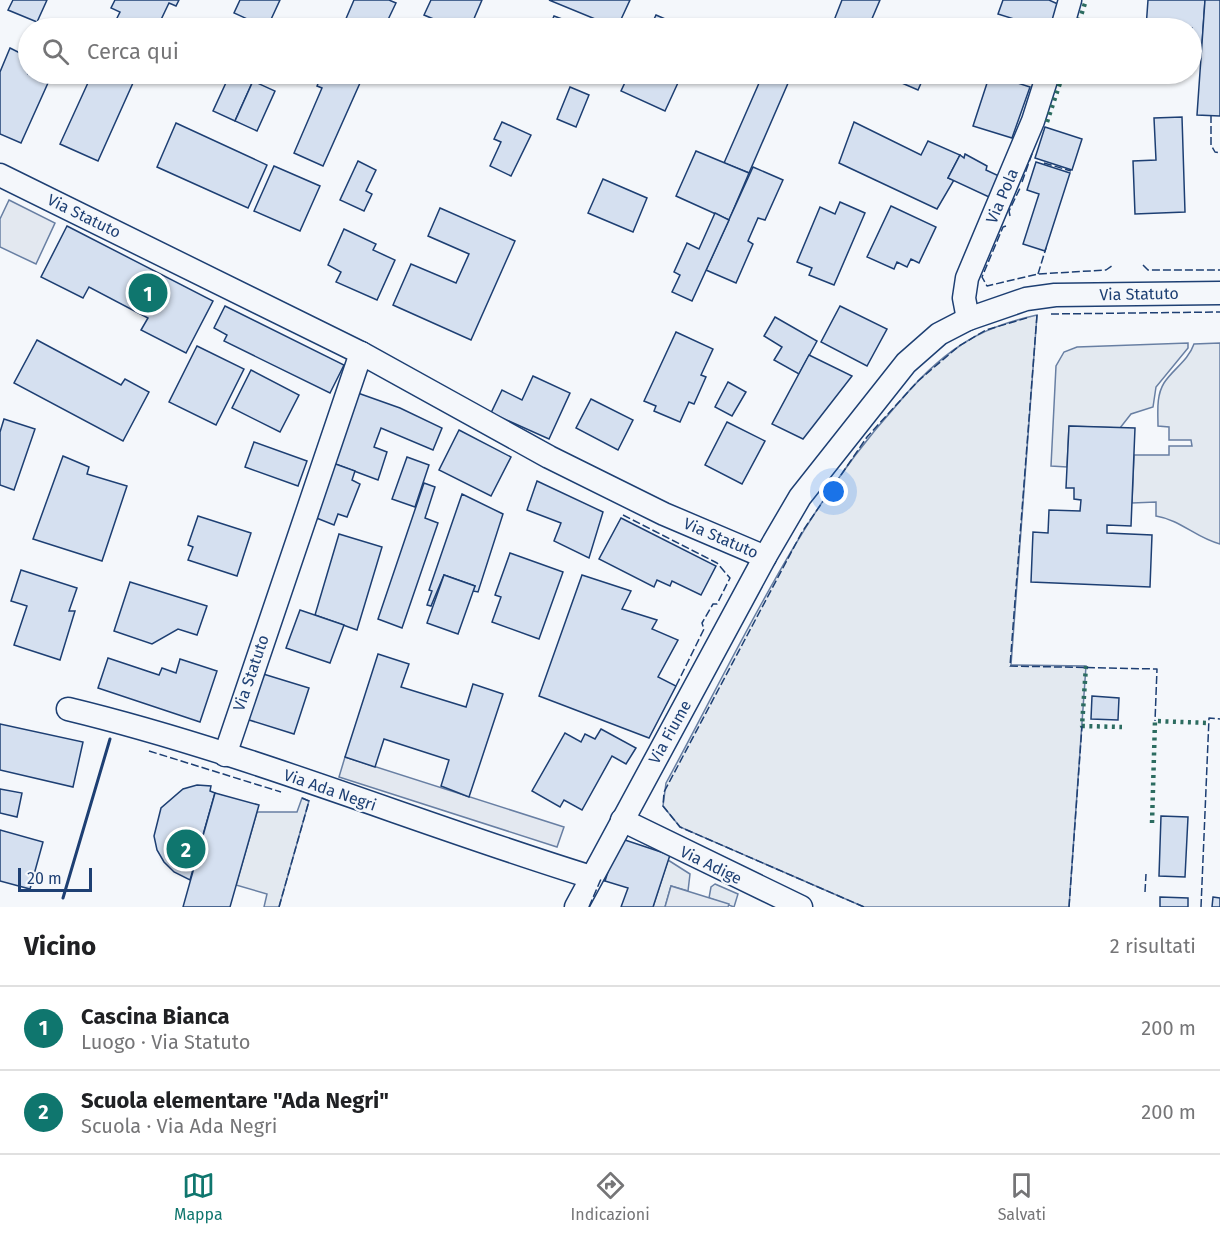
<!DOCTYPE html>
<html lang="it">
<meta charset="utf-8">
<style>
:root{--surface:#fff;--page:#f2f2f2;--text:#202124;--muted:#757577;--line:#e0e0e0;--accent:#0f766e}
body{margin:0;font-family:"Fira Sans",sans-serif;background:var(--page);color:var(--text)}
.scale{position:absolute;left:18px;bottom:15px;width:74px;box-sizing:border-box;padding-left:6px;border:3px solid #1d3f73;border-top:0;font-size:16px;line-height:21px;white-space:nowrap;color:#1d3f73;-webkit-text-stroke:4px #f4f7fb;paint-order:stroke}
.you{position:absolute;left:834px;top:492px;width:21px;height:21px;margin:-15px;border:4px solid #fff;border-radius:50%;background:#1a73e8;box-shadow:0 0 0 9px #1a73e833}
.badge{display:grid;place-items:center;width:39px;height:39px;border-radius:50%;background:var(--accent);color:#fff;font-size:20px;font-weight:700}
.pin{position:absolute;translate:-50% -50%;border:3px solid #fff;box-shadow:0 2px 6px #0006}
.list{margin:0;padding:0;list-style:none}
h2{display:flex;justify-content:space-between;align-items:center;height:78px;margin:0;padding:0 24px;font-size:26px}
h2 small{font-size:20px;font-weight:400;color:var(--muted)}
.list li{display:grid;grid-template-columns:39px 1fr auto;gap:18px;align-items:center;box-sizing:border-box;height:84px;padding:0 24px;border-top:2px solid var(--line)}
.list b{display:block;font-size:22px;white-space:nowrap}
.list p{margin:0;font-size:20px;white-space:nowrap;color:var(--muted)}
.list em{font-size:20px;font-style:normal;color:var(--muted)}
.icon{flex:none;width:33px;height:33px;fill:none;stroke:currentColor;stroke-width:2;stroke-linecap:round;stroke-linejoin:round}
.map{position:relative;flex:none;width:1220px;height:907px;overflow:hidden}
.search{position:absolute;background:var(--surface);box-shadow:0 2px 4px #0004;left:18px;right:18px;top:18px;height:66px;display:flex;align-items:center;gap:15px;box-sizing:border-box;padding:0 21px;border-radius:33px;color:var(--muted);font-size:22px}
.sheet{height:246px;background:var(--surface)}
nav{display:flex;justify-content:space-around;align-items:center;box-sizing:border-box;height:84px;border-top:2px solid var(--line);background:var(--surface);font-size:16px;color:var(--muted)}
nav a{display:grid;justify-items:center;gap:3px}
nav .on{color:var(--accent)}
.map>svg:first-child{display:block}
</style>
<div class="map">
<svg width="1220" height="907" viewBox="0 0 1220 907">
<rect width="100%" height="100%" fill="#f4f7fb"/>
<!-- green -->
<g fill="#e3e9f0" stroke="#687fa3" stroke-width="1.5">
<path d="M1037,315L1011,665L1086,666L1069,907H864L680,827L663,806L666,783C736,655 797,516 895,407C914,384 936,361 961,345C984,329 1010,321 1037,315Z"/>
<path d="M1188,343V348L1156,387L1153,407L1131,414L1120,428L1069,426L1067,467L1051,466L1056,366L1064,352L1077,347Z"/>
<path d="M1220,343V544C1196,538 1181,520 1156,516V502L1132,503L1134,455H1169V446H1192L1191,440H1169V427L1158,426C1158,412 1156,396 1164,383C1173,369 1188,361 1194,344Z"/>
<path d="M302,798L309,801L279,907H264L267,894L236,885L257,812H297Z"/>
<path d="M668,860L690,874L688,891L671,886L665,907H653Z"/>
<path d="M715,884L738,894L734,907L709,898L711,887Z"/>
</g>
<!-- parking -->
<g fill="#e3e8f0" stroke="#687fa3" stroke-width="1.5">
<path d="M9,200L55,223L36,264L0,247V219Z"/>
<path d="M345,757L564,827L557,847L339,777Z"/>
<path d="M671,886L729,904L728,907H665Z"/>
</g>
<!-- building -->
<g fill="#d5e0f0" stroke="#1d3f73" stroke-width="1.5">
<path d="M13,0H47L37,22L8,10Z"/>
<path d="M115,0H179L176,6L169,3L157,28H112L120,12L111,8Z"/>
<path d="M240,0H280L267,28L234,13Z"/>
<path d="M354,0H389L396,3L384,28H342Z"/>
<path d="M431,0H482L470,28H455L424,15Z"/>
<path d="M549,0H630L617,28Z"/>
<path d="M842,0H880L868,28H847L833,23Z"/>
<path d="M1003,0H1049L1060,5L1052,28H1043L998,14Z"/>
<path d="M1148,0H1205L1201,60L1192,59V28H1146Z"/>
<path d="M1205,0H1220V116L1197,115Z"/>
<path d="M656,15L686,28H650Z"/>
<path d="M554,16L586,28H549Z"/>
<path d="M786,19L808,28H782Z"/>
<path d="M10,48L28,57V74H52L21,143L0,134V72Z"/>
<path d="M92,74H137L98,161L60,144Z"/>
<path d="M230,74H256L235,121L213,111Z"/>
<path d="M322,74H364L323,166L294,153L322,88L317,86Z"/>
<path d="M564,74H593L589,83Z"/>
<path d="M629,74H682L665,111L621,91Z"/>
<path d="M763,74H792L749,173L724,163Z"/>
<path d="M881,74H925L918,90Z"/>
<path d="M990,74L1030,87L1012,138L973,126Z"/>
<path d="M253,81L275,91L257,131L235,121Z"/>
<path d="M570,87L589,95L576,127L557,119Z"/>
<path d="M1182,117L1185,212L1135,214L1133,161L1156,160L1154,118Z"/>
<path d="M502,122L531,135L511,176L490,166L501,142L494,139Z"/>
<path d="M854,122L921,155L928,141L960,155L948,178L954,180L937,209L839,163Z"/>
<path d="M176,123L267,165L248,208L157,167Z"/>
<path d="M1045,127L1082,139L1072,170L1035,158Z"/>
<path d="M696,151L749,173L729,220L676,196Z"/>
<path d="M965,154L987,166L986,170L999,176L989,197L948,178L960,155L964,158Z"/>
<path d="M358,161L376,170L366,191L372,194L364,211L340,200Z"/>
<path d="M1036,162L1070,173L1045,251L1023,244L1039,194L1027,190Z"/>
<path d="M274,166L320,186L300,231L254,211Z"/>
<path d="M753,167L783,180L765,220L758,218L748,241L753,244L736,283L706,270Z"/>
<path d="M603,179L647,198L633,232L588,213Z"/>
<path d="M840,202L865,213L834,285L809,275L812,268L797,262L820,207L835,214Z"/>
<path d="M891,206L936,227L919,263L911,259L907,267L897,262L894,269L867,257Z"/>
<path d="M440,208L515,241L471,340L393,305L411,264L456,283L469,254L428,236Z"/>
<path d="M715,213L729,220L692,301L672,292L680,275L674,272L687,243L699,249Z"/>
<path d="M67,226L213,301L186,353L141,330L148,318L89,287L83,298L41,277Z"/>
<path d="M344,229L376,244L373,250L395,260L377,300L336,282L341,272L328,265Z"/>
<path d="M225,306L344,365L330,393L224,341L227,335L214,328Z"/>
<path d="M840,306L887,329L867,366L821,342Z"/>
<path d="M775,317L817,341L799,374L774,360L782,347L764,336Z"/>
<path d="M676,332L713,349L701,375L706,377L694,404L689,402L680,422L654,411L656,406L644,401Z"/>
<path d="M37,340L121,385L125,379L149,392L123,441L14,383Z"/>
<path d="M197,346L244,369L216,425L169,402Z"/>
<path d="M809,355L852,376L803,439L772,424Z"/>
<path d="M251,370L299,395L280,432L232,408Z"/>
<path d="M533,376L570,393L549,439L491,413L502,390L522,400Z"/>
<path d="M728,382L746,392L732,416L715,407Z"/>
<path d="M355,392L400,408L442,428L433,450L381,428L374,447L387,452L378,480L330,462Z"/>
<path d="M591,399L633,420L618,450L576,428Z"/>
<path d="M4,419L35,429L14,490L0,485V432Z"/>
<path d="M727,422L765,441L742,484L705,465Z"/>
<path d="M1069,426L1135,428L1131,526L1107,525V533L1152,535L1150,587L1031,582L1033,532L1048,533L1049,510L1080,511L1081,500L1074,499V488H1066Z"/>
<path d="M459,430L511,457L491,496L439,470Z"/>
<path d="M254,442L307,461L298,486L245,467Z"/>
<path d="M63,456L89,467L87,474L127,486L102,561L33,539Z"/>
<path d="M407,457L429,465L415,507L392,499Z"/>
<path d="M330,462L355,471L352,480L360,484L347,517L338,514L334,525L309,515Z"/>
<path d="M537,481L603,512L589,558L554,541L561,523L527,510Z"/>
<path d="M424,483L435,487L425,518L438,523L402,628L378,619Z"/>
<path d="M462,494L503,514L478,592L473,591L475,586L444,575L431,606L427,605L432,591L429,590Z"/>
<path d="M198,516L251,533L237,576L188,560L193,547L188,545Z"/>
<path d="M621,518L716,566L701,595L672,581L670,586L657,580L654,587L599,559Z"/>
<path d="M339,534L382,547L357,630L315,615Z"/>
<path d="M510,553L563,572L539,639L492,622L501,597L495,595Z"/>
<path d="M21,570L77,588L69,611H75L60,660L14,645L27,606L11,601Z"/>
<path d="M444,575L475,586L458,634L427,623Z"/>
<path d="M582,575L631,591L622,609L657,620L652,629L678,640L658,677L676,686L649,738L539,696Z"/>
<path d="M130,582L207,606L197,635L178,629L152,644L114,631Z"/>
<path d="M300,610L344,625L330,663L286,648Z"/>
<path d="M378,654L409,664L401,687L466,707L473,684L503,694L469,797L441,786L449,760L384,739L375,767L345,757Z"/>
<path d="M108,658L159,675L162,668L176,673L180,659L217,671L200,722L98,688Z"/>
<path d="M260,673L309,688L294,734L246,719Z"/>
<path d="M1092,696L1119,698L1118,720L1091,719Z"/>
<path d="M0,724L83,742L73,787L0,770Z"/>
<path d="M601,729L636,748L626,764L612,756L582,810L564,800L560,807L532,791L565,733L581,742L585,734L595,739Z"/>
<path d="M197,785L211,786L210,791L215,793L190,880L174,872L164,862L157,850L154,836L161,808L183,789Z"/>
<path d="M0,789L22,793L17,817L0,813Z"/>
<path d="M215,793L259,805L230,907H183Z"/>
<path d="M1161,816L1188,817L1185,877L1159,876Z"/>
<path d="M0,830L43,842L30,889L0,881Z"/>
<path d="M619,838L670,855L653,907H621L628,888L605,881Z"/>
<path d="M1160,897L1188,898V907H1160Z"/>
<path d="M1213,897L1220,898V907H1212Z"/>
</g>
<g fill="none" stroke-linecap="round" stroke-linejoin="round">
<!-- minor casing -->
<g stroke="#1d3f73" stroke-width="25">
<g id="minor">
<path d="M1062,28L1070,0"/>
<path d="M0,175L361,353L549,457L664,514L765,557"/>
<path d="M968,319L964,298L967,278L1033,121L1048,74"/>
<path d="M68,709C246,752 416,823 591,877"/>
<path d="M225,755L361,353"/>
<path d="M622,820L801,907"/>
<path d="M576,907L765,557L800,497L906,363L939,334L968,319L1026,299L1055,295L1220,293"/>
</g>
</g>
<!-- minor -->
<use href="#minor" stroke="#f4f7fb" stroke-width="22"/>
<!-- hedge -->
<g stroke="#2c6c60" stroke-width="4.5" stroke-dasharray="3 4.5" stroke-linecap="butt">
<path d="M1077,28L1086,0"/>
<path d="M1047,122L1063,74"/>
<path d="M1086,666L1082,726L1122,727"/>
<path d="M1152,823L1155,721L1209,723"/>
</g>
<!-- fence -->
<g stroke="#1d3f73" stroke-width="1.5" stroke-dasharray="8 3" stroke-linecap="butt">
<path d="M1211,115V145L1215,152L1220,153"/>
<path d="M1044,163L1071,171"/>
<path d="M1022,182L1033,151"/>
<path d="M1010,216L1009,211L1021,186"/>
<path d="M1006,226L1003,227L982,277L987,286L1038,274L1106,270L1113,265"/>
<path d="M1143,265L1148,270H1220"/>
<path d="M1038,274L1046,248"/>
<path d="M1051,314L1220,312"/>
<path d="M1037,315L1010,666L1157,669L1155,721"/>
<path d="M623,515L717,563L730,578L717,604H713L702,623L704,629L676,686"/>
<path d="M149,751L281,792"/>
<path d="M1145,892L1146,874"/>
<path d="M279,907L309,801L302,798"/>
<path d="M589,907L601,879L605,881"/>
<path d="M864,907L680,827L663,806L664,792L802,532L867,437L918,381L959,346L986,330L1030,317"/>
<path d="M1069,907L1082,726"/>
<path d="M1201,907L1209,718L1220,719"/>
</g>
<!-- wall -->
<path stroke="#1d3f73" stroke-width="3" d="M63,898L110,739"/>
</g>
<g text-anchor="middle" dominant-baseline="central" stroke-width="4.5" stroke-linejoin="round" paint-order="stroke">
<!-- street labels -->
<g font-size="16" fill="#1d3f73" stroke="#f4f7fb">
<text transform="translate(1002 196) rotate(-67)">Via Pola</text>
<text transform="translate(84 216) rotate(26)">Via Statuto</text>
<text transform="translate(1139 294) rotate(-1)">Via Statuto</text>
<text transform="translate(721 538) rotate(23)">Via Statuto</text>
<text transform="translate(251 673) rotate(-71)">Via Statuto</text>
<text transform="translate(670 732) rotate(-61)">Via Fiume</text>
<text transform="translate(330 790) rotate(19)">Via Ada Negri</text>
<text transform="translate(711 865) rotate(26)">Via Adige</text>
</g>
</g>
</svg>
<div class="scale">20 m</div>
<div class="you"></div>
<div class="pin badge" style="left:148px;top:293px">1</div>
<div class="pin badge" style="left:186px;top:849px">2</div>
<div class="search"><svg class="icon" aria-label="search" viewBox="0 0 24 24"><circle cx="10" cy="10" r="6"/><path d="M15 15l6 6"/></svg>Cerca qui</div>
</div>
<section class="sheet">
<h2>Vicino<small>2 risultati</small></h2>
<ul class="list">
<li><span class="badge">1</span><div><b>Cascina Bianca</b><p>Luogo · Via Statuto</p></div><em>200 m</em></li>
<li><span class="badge">2</span><div><b>Scuola elementare &quot;Ada Negri&quot;</b><p>Scuola · Via Ada Negri</p></div><em>200 m</em></li>
</ul>
</section>
<nav>
<a class="on"><svg class="icon" aria-label="map" viewBox="0 0 24 24"><path d="M3 6l6-2 6 2 6-2v14l-6 2-6-2-6 2zM9 4v14M15 6v14"/></svg>Mappa</a>
<a><svg class="icon" aria-label="directions" viewBox="0 0 24 24"><path d="M12 3l9 9-9 9-9-9zM9 14v-3h6M13 9l2 2-2 2"/></svg>Indicazioni</a>
<a><svg class="icon" aria-label="saved" viewBox="0 0 24 24"><path d="M7 4h10v16l-5-4-5 4z"/></svg>Salvati</a>
</nav>
